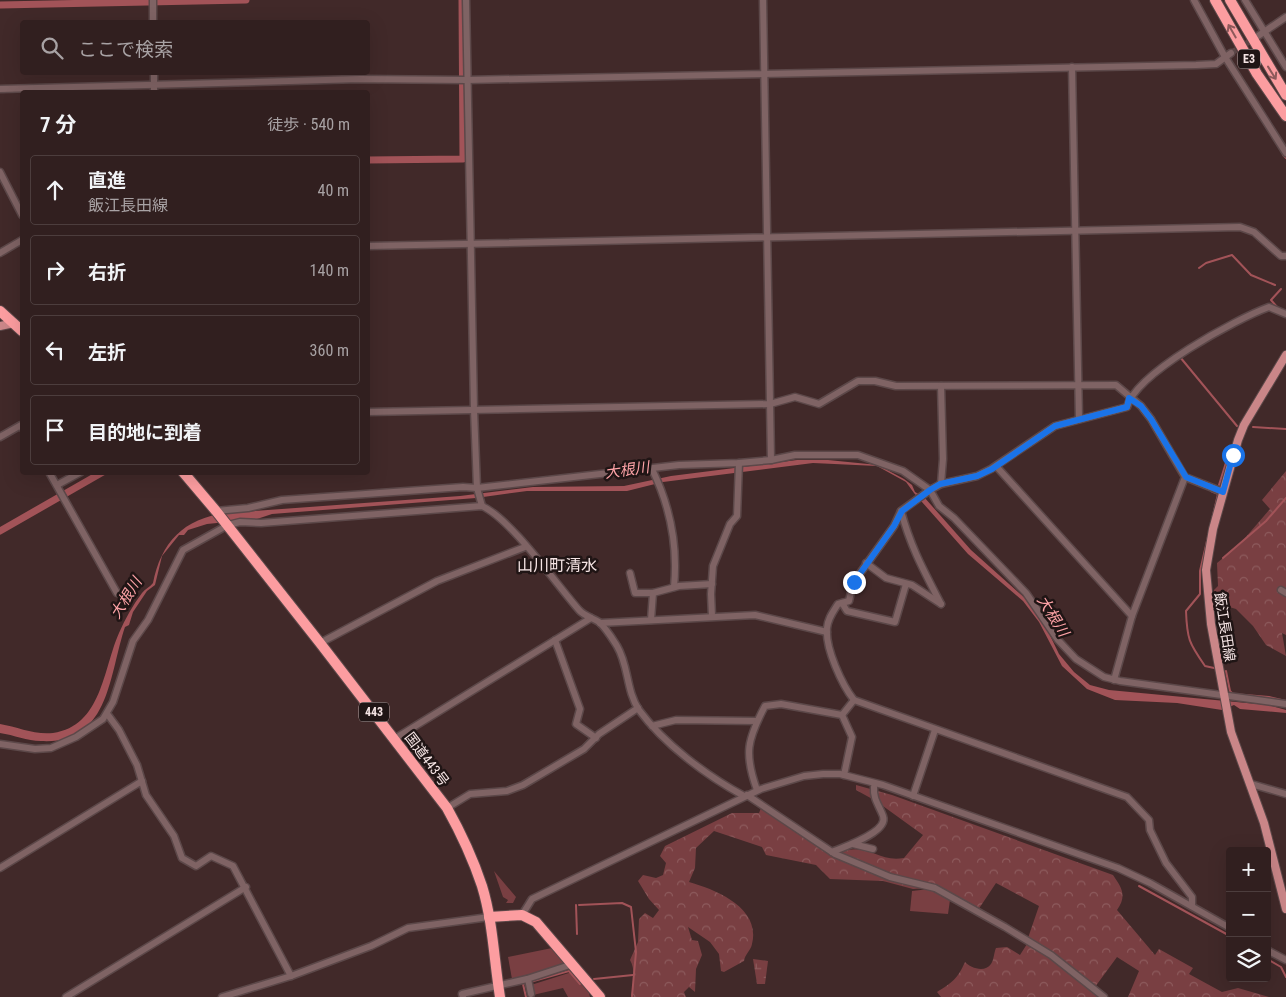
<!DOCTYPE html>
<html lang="ja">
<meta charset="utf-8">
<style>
:root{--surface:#311f1f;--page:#392728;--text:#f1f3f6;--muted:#a8a2a4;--line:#4c3d3d}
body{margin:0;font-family:"Roboto Condensed","Noto Sans JP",sans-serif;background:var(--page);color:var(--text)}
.controls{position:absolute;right:15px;bottom:15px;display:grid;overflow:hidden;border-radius:5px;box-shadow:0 5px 20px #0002}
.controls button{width:45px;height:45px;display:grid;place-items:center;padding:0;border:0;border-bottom:1px solid var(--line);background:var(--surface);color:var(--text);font:25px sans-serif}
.stop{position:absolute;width:15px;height:15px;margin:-11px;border:4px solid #1a73e8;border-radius:50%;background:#fff}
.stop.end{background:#1a73e8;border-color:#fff;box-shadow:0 1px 5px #0008}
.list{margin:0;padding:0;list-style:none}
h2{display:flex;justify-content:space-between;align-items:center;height:65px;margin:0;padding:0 20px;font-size:21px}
h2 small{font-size:16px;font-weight:400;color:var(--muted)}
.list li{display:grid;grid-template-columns:32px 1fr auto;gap:15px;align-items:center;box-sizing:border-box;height:70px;margin:0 10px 10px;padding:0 10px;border:1px solid var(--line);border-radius:5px}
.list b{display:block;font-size:19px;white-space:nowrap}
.list p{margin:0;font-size:16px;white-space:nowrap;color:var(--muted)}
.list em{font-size:16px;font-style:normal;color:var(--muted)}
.icon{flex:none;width:28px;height:28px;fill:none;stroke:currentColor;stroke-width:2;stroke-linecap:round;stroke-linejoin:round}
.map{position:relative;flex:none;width:1286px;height:997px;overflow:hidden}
.search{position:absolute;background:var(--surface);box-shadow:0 5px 20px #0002;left:20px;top:20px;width:350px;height:55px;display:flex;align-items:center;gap:12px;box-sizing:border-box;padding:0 18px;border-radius:5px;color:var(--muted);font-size:19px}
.panel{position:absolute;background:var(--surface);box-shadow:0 5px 20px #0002;left:20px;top:90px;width:350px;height:385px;border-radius:5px}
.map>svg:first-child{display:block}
</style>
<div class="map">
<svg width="1286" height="997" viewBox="0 0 1286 997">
<defs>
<pattern id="forest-crowns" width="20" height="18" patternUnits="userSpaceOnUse" patternTransform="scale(1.25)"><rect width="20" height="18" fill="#793f42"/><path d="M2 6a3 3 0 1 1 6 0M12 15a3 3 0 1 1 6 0" fill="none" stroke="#8d5b5d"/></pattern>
<pattern id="wetland-marsh" width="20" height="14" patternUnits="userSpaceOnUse" patternTransform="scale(1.25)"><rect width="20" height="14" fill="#793f42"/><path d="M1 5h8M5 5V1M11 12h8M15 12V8" fill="none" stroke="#8d5b5d"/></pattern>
</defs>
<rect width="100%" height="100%" fill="#412929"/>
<!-- grass -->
<g fill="#793f42">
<path d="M494,871L516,897L513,903H506L508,900L503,897Z"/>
<path d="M929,889L950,900L948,914L910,911L912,891Z"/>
<path d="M552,948L566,964L512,979L508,957Z"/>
<path d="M572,972L589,993L590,997H568L563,988L533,995L531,985Z"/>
</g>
<!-- forest -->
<g fill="url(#forest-crowns)">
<path d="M1286,471V635L1282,633L1286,656L1266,645L1253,626L1236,609L1216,603L1214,590L1218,586L1217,563L1239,545L1270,509L1262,500Z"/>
<path d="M856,785L892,795L1113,875C1122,888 1127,896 1117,910L1155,955L1159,949L1193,968L1189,974L1222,992L1238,988L1269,997H1128L1139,971L1117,957L1095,987L1028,938L1039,906L996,883L978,910L932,884L900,878L838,853C869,841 877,863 904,858L923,835L876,801L856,790Z"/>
<path d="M761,808C792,828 823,852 857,867C880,877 904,882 928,888L913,889L883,881L830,879L816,865L766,855L762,847L714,831L696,848L695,868L689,882C717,890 761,908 752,944C751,950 745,954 744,961L724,972L721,971L719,954L710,942L688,927L692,940L698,941L702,955L696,969L695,992L689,987L684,992L686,997H631C633,985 636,970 630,960L638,942L639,919L645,913L653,918L659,910L649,899L638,881L643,875L656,878L663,875L666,863L660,856L665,846L732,813H759Z"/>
<path d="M1027,944L1056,961L1100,997H941L937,992C952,983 958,978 965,962C970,968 985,973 991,964C994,960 994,952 996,948L1007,947L1020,955Z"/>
</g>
<!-- wetland -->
<path fill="url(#wetland-marsh)" d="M753,959L768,961L765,984H757Z"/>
<!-- water -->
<path fill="#a25358" d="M797,460H828L878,465L904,479L912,485L915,492L924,497L971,550L1027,600L1044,623L1059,654L1074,672L1090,685L1109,690L1268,705L1286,710V713L1240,709L1234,705L1222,710L1177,703L1115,700L1087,689L1062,666L1039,622L1023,601L968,554L914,493L906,482L877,466L813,463L663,482L627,491H527L476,498L272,514L257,519L207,524L188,530L184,535H179L162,556L155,585L147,591L133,612L129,625L125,627C109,674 110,745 41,741C27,741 14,735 0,733V724C18,727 34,735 53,733C102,726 103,669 119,633C125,619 133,605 142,593C145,589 150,587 153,583C161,543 183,518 227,513L460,496L533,487L624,486L671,476Z"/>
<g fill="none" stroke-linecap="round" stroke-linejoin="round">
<!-- stream -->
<g stroke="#a25358" stroke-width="2">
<path d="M1283,155L1286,158"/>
<path d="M1199,268L1206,263L1232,255L1251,275L1275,285"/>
<path d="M1277,307L1271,300L1281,289"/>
<path d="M1180,357L1237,426"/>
<path d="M1253,427L1286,429"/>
<path d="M1219,485L1229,453"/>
<path d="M1211,491L1218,494L1200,571V594L1186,611C1187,639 1189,643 1205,666L1214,668"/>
<path d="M1223,558L1266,521L1286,498"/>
<path d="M1226,671L1230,691L1233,694L1269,697L1286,701"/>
<path d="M1139,886L1230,936"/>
<path d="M576,905L577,934"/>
<path d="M579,905L622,903L631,907L636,952L632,996"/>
<path d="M1267,959L1281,967L1286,977"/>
<path d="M594,979L633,975"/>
<path d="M530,982L569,971L580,984"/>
<path d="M526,997L523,984L526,983"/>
</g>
<!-- canal -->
<g stroke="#a25358" stroke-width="7">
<path d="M0,5L246,0"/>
<path d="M368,160L463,159L462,0"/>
<path d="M0,531L103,472"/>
</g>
<!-- minor-tunnel -->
<path stroke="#5c4545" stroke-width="6" stroke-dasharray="6 3" stroke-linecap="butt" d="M1231,53L1255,38"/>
<!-- minor casing -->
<g stroke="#5c4849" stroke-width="9">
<g id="minor">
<path d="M153,0V22"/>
<path d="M466,0L474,410L477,488L482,506"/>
<path d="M763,0L771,460"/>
<path d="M1194,0L1225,57L1286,153"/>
<path d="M1245,0L1286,67"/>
<path d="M1258,36L1286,17"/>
<path d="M1072,67L1079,418"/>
<path d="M154,72V92"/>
<path d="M0,89L360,79L467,80L1196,65L1216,64L1231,53"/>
<path d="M0,172L22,215"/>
<path d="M368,246L1240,227L1254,232L1281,256H1286"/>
<path d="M0,253L22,240"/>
<path d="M368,412L770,404L795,397L819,404L858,381H875L896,386L1116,385L1141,406L1151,419L1185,477L1223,492"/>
<path d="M0,437L21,425L22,428"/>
<path d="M996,466L1132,616"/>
<path d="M652,469C670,506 678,546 674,587"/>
<path d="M49,472L117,593"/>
<path d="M941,484L943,459L941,386"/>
<path d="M57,485L81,472"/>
<path d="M216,511L248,508L282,500L463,487L477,488L679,465L739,463L771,460L795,455H858L903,471L930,490L939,506L954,518L1026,593L1058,640L1076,659L1104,677L1120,681L1286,704"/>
<path d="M901,511C911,548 924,571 941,604"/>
<path d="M866,563L886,578L912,585L941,604"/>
<path d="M630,573L635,593H653"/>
<path d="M1281,590L1286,593"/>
<path d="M842,603L847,611L895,622L906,584"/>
<path d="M712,616L711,594L713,566L730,524L737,516L739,463"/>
<path d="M651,620L653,593L679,586L712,584"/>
<path d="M600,623L755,615L827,632"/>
<path d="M555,640L580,709L576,724L596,738"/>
<path d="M320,643L437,581L525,547"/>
<path d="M1114,680L1132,616L1185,477"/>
<path d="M108,715L119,730L137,765L146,795L174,836L182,858L196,866L211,856L233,866L291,976"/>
<path d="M842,715L852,737L844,775"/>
<path d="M652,726L676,720L757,721"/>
<path d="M399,736L591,618"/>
<path d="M0,744L35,749L51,748L76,737L103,719L113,702L133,641L148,620L183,550L228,525L240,522L261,523L482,506C511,519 556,584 579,610C584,616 593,618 599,622C606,628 612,638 617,646C629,666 626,691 639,710C664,744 707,776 744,796"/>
<path d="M1251,784L1286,794"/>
<path d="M757,790C744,754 747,740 765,706L781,704L842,715L854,700"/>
<path d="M747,795L835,854L890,877L935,888L1005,927L1051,955L1104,997"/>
<path d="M913,796L935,730"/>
<path d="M447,808L470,794L507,791L523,785L584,749L599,734L638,708"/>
<path d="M853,844L873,849"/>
<path d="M832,852C844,847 889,832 883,816C879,805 873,799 874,787"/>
<path d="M0,868L142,781"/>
<path d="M1192,906V897L1166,863L1150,830L1149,820L1127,797L854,700C842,685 825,648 827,628C828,618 833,612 838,604L849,601L853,583L894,526L901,511L930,490L941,484L977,476L991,469L1055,426L1127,407C1136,373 1236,319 1269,307L1286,314"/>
<path d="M522,915L532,899L761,789L804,776L823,774H840L883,785L1118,868L1150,883L1230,928"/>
<path d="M1267,950L1286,960"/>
<path d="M528,979L531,994"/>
<path d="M66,997L246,887"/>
<path d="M222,997L291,976L371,946L408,928L489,917"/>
<path d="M463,997L462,994L527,979L573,964"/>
</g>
</g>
<!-- major casing -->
<g stroke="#5c4849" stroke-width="10">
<g id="major">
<path d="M0,326L14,323"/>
<path d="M1286,355L1244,425L1238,440L1213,529L1206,570L1211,624L1231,732L1264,823L1286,909"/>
</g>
</g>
<!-- highway casing -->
<g stroke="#5c4849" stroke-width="12">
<g id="highway">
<path d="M1215,0L1257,74L1286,116"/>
<path d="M1230,0L1286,95"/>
<path d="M0,311L22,331"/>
<path d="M183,472L216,511L320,643L447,808C461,833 473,859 482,886C493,922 494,960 500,997"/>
<path d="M489,917L522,915L536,922L600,997"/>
</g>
</g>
<!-- minor -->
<use href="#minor" stroke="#7f6364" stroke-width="6"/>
<!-- major -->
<use href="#major" stroke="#ca8688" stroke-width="8"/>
<!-- highway -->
<use href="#highway" stroke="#fc9da0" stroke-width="10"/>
</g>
<!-- one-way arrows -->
<defs><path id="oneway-shaft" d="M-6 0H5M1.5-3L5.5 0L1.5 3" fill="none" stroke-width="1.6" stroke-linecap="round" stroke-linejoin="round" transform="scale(1.25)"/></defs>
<g stroke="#8e595a">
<use href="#oneway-shaft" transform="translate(1232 31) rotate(-120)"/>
<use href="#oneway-shaft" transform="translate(1272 73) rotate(58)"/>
</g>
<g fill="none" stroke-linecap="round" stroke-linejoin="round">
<!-- route -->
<path stroke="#1a73e8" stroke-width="6" d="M854,582L894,526L902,511L930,490L940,484L977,476L992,469L1055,426L1127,407L1129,398L1141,406L1151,419L1186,477L1223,492L1233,455"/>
</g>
<g text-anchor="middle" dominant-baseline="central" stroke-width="5" stroke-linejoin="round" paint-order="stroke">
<!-- shield labels -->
<g fill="#201515" stroke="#b5a6a6" stroke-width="1">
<rect x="1238" y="49.5" width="22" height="19" rx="4"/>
<rect x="359" y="702.5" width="30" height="19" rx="4"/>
</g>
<g font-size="12" font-weight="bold" fill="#f5e4e4">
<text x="1249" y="59">E3</text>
<text x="374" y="712">443</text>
</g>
<!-- street labels -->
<g font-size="14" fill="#f5e4e4" stroke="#201515">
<text transform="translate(1225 627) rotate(81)">飯江長田線</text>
<text transform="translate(427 759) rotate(53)">国道443号</text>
</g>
<!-- water labels -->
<g font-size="15" font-style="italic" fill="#fea3a7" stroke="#201515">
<text transform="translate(627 470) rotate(-8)">大根川</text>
<text transform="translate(126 598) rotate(-58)">大根川</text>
<text transform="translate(1053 616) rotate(58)">大根川</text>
</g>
<!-- quarter labels -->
<g font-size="16" fill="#f5e4e4" stroke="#201515">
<text x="557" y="565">山川町清水</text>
</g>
</g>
</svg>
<div class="controls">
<button>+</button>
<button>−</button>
<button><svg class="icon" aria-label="layers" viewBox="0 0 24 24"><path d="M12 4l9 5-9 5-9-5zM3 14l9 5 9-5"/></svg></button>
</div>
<div class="stop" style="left:1233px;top:455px"></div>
<div class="stop end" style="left:854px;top:582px"></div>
<div class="search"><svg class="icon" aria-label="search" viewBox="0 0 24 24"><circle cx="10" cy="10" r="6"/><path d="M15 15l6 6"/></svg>ここで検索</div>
<section class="panel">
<h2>7 分<small>徒歩 · 540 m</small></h2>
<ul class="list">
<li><svg class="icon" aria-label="ahead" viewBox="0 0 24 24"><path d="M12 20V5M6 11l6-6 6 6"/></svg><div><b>直進</b><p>飯江長田線</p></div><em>40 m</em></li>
<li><svg class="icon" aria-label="right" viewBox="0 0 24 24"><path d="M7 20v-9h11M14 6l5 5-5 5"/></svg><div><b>右折</b></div><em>140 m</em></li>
<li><svg class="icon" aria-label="left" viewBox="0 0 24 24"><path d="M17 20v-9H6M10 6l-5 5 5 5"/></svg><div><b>左折</b></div><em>360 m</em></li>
<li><svg class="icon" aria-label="arrive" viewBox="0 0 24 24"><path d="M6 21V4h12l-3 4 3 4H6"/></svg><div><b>目的地に到着</b></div></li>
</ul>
</section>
</div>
